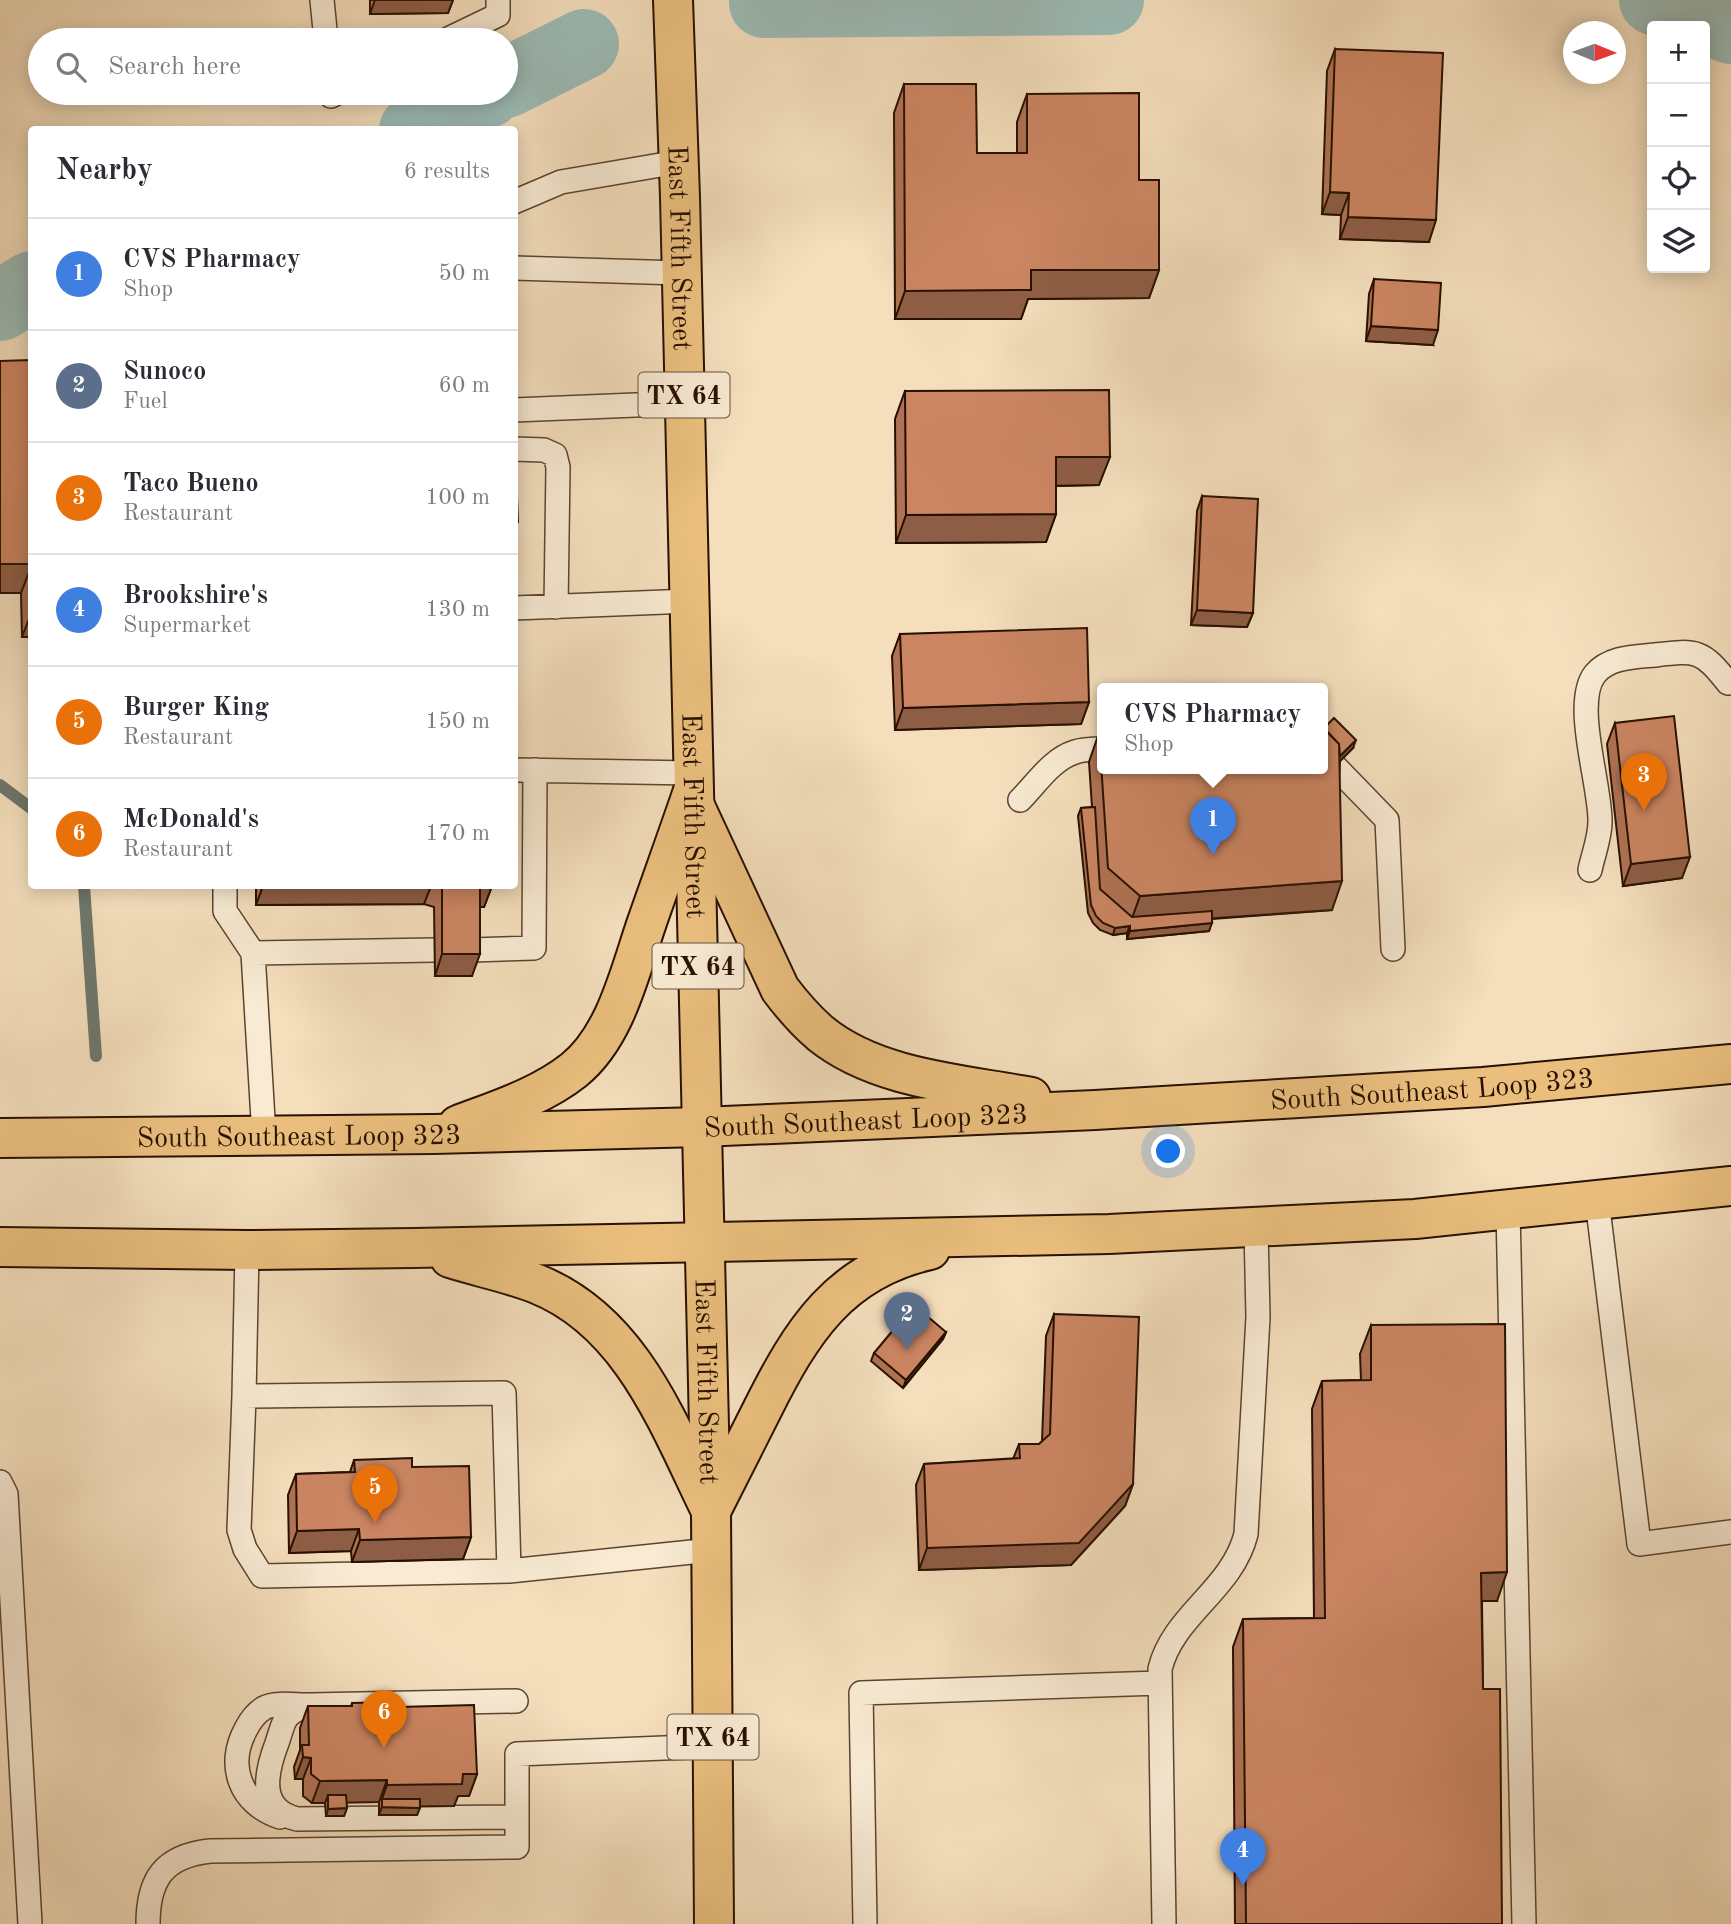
<!DOCTYPE html>
<html lang="en">
<head>
<meta charset="utf-8">
<style>
  :root { --surface:#fff; --page:#f7f7f7; --text:#2b2b33; --muted:#7c7c81; --line:#e1e1e2; --accent:#1a73e8 }
  body { margin:0; font-family:"Old Standard TT",serif; background:var(--page); color:var(--text) }
  .controls { position:absolute; right:21px; top:21px; display:grid; overflow:hidden; border-radius:7px; box-shadow:0 4px 18px #0003 }
  .controls button { width:63px; height:63px; display:grid; place-items:center; padding:0; border:0; border-bottom:2px solid var(--line); background:var(--surface); color:var(--text); font:35px sans-serif }
  .compass { position:absolute; left:1563px; top:21px; width:63px; height:63px; border-radius:50%; background:var(--surface); box-shadow:0 4px 18px #0003; rotate:91deg }
  .you { position:absolute; left:1169px; top:1152px; width:24px; height:24px; margin:-18px; border:5px solid #fff; border-radius:50%; background:#1a73e8; box-shadow:0 0 0 10px #1a73e833 }
  .badge { display:grid; place-items:center; width:46px; height:46px; border-radius:50%; background:var(--accent); color:#fff; font-size:23px; font-weight:700 }
  .pin { position:absolute; translate:-50% -58px; filter:drop-shadow(0 2px 4px #0008) }
  .pin::after { content:''; position:absolute; top:37px; width:24px; height:21px; background:inherit; clip-path:polygon(0 0,100% 0,50% 100%) }
  .popup { position:absolute; left:1097px; top:683px; width:231px; height:91px; box-sizing:border-box; display:grid; place-content:center; border-radius:7px; background:var(--surface); filter:drop-shadow(0 2px 5px #0005); font-size:23px; white-space:nowrap; color:var(--muted) }
  .popup b { font-size:26px; color:var(--text) }
  .popup::after { content:''; position:absolute; left:50%; top:100%; margin-left:-14px; border:14px solid transparent; border-top-color:var(--surface) }
  .list { margin:0; padding:0; list-style:none }
  h2 { display:flex; justify-content:space-between; align-items:center; height:91px; margin:0; padding:0 28px; font-size:30px }
  h2 small { font-size:23px; font-weight:400; color:var(--muted) }
  .list li { display:grid; grid-template-columns:46px 1fr auto; gap:21px; align-items:center; box-sizing:border-box; height:112px; padding:0 28px; border-top:2px solid var(--line) }
  .list b { display:block; font-size:26px; white-space:nowrap }
  .list p { margin:0; font-size:23px; white-space:nowrap; color:var(--muted) }
  .list em { font-size:23px; font-style:normal; color:var(--muted) }
  .icon { flex:none; width:38px; height:38px; fill:none; stroke:currentColor; stroke-width:2; stroke-linecap:round; stroke-linejoin:round }
  .map { position:relative; flex:none; width:1731px; height:1924px; overflow:hidden }
  .search { position:absolute; background:var(--surface); box-shadow:0 4px 18px #0003; left:28px; top:28px; width:490px; height:77px; display:flex; align-items:center; gap:18px; box-sizing:border-box; padding:0 24px; border-radius:38px; color:var(--muted); font-size:26px }
  .panel { position:absolute; background:var(--surface); box-shadow:0 4px 18px #0003; left:28px; top:126px; width:490px; height:763px; border-radius:7px }
  .map>svg:first-child { display:block }
  .lines { fill:none; stroke-linecap:round; stroke-linejoin:round }
  .stream { stroke:#6e776d; stroke-width:12 }
  .river { stroke:#9cbbb6; stroke-width:70 }
  .service-casing { stroke:#5b442f; stroke-width:26 }
  .primary-casing { stroke:#281000; stroke-width:42 }
  .trunk-casing { stroke:#281000; stroke-width:42 }
  .service { stroke:#f8ead3; stroke-width:23 }
  .primary { stroke:#eabf7e; stroke-width:38 }
  .trunk { stroke:#eabf7e; stroke-width:38 }
  .wall { fill:#af7254; stroke:#281000; stroke-width:2 }
  .shaded-wall { fill:#8e5d45; stroke:#281000; stroke-width:2 }
  .building { fill:#cb8562; stroke:#281000; stroke-width:2 }
  .labels { text-anchor:middle; stroke-width:5; stroke-linejoin:round; paint-order:stroke }
  .shield { fill:#f8ead3; stroke:#66513f; stroke-width:2 }
  .shield-label { font-size:26px; font-weight:bold; fill:#281000 }
  .street-label { font-size:28px; fill:#281000; stroke:#f8ead3 }
</style>
</head>
<body>
<div class="map">
<svg width="1731" height="1924" viewBox="0 0 1731 1924">
  <rect width="100%" height="100%" fill="#f4debc"/>
  <filter id="stains"><feTurbulence type="fractalNoise" baseFrequency=".00286" numOctaves="4"/><feColorMatrix values="0 0 0 0 .2 0 0 0 0 .09 0 0 0 0 .02 0 0 0 .5 -.17"/></filter>
  <radialGradient id="worn" r=".72"><stop offset=".6" stop-color="#630" stop-opacity="0"/><stop offset="1" stop-color="#630" stop-opacity=".3"/></radialGradient>
  <g class="lines">
    <path class="stream" d="M0,785L32,809
      M84,886L96,1056"/>
    <path class="river" d="M1654,0L1731,29
      M764,3L1109,0
      M506,83L584,44
      M414,130L487,93
      M0,306L32,286"/>
    <defs>
      <path id="service" d="M322,0L326,40
        M446,40L498,15V0
        M331,93V96L337,93
        M514,202L561,182L678,162
        M514,268L681,273
        M514,410L684,403
        M514,449L544,450L555,455L558,467L556,607
        M514,608L690,601
        M1323,754L1387,820L1393,949
        M514,770L693,773
        M1020,800C1036,784 1052,759 1075,752C1083,749 1094,749 1103,749
        M1590,870C1593,855 1600,838 1600,822C1601,786 1572,703 1595,674C1609,657 1634,657 1655,655C1697,650 1702,650 1728,683
        M225,886V911L253,953L264,1136
        M472,950L534,948L535,770
        M253,953L434,950
        M1597,1200L1639,1544L1731,1532
        M1508,1210L1524,1924
        M247,1250L244,1396L504,1393L509,1571L711,1550
        M244,1396L239,1530L245,1549L262,1576L509,1571
        M0,1482L6,1494L30,1924
        M516,1701L311,1705C302,1707 293,1710 287,1717C282,1724 280,1735 277,1743C266,1772 257,1809 297,1819L517,1817
        M280,1817C240,1804 226,1765 246,1729C250,1721 256,1713 264,1708C275,1702 295,1705 308,1705
        M148,1924C148,1879 164,1856 210,1851L517,1847V1754L713,1746
        M865,1924L861,1693L1159,1683
        M1164,1924L1160,1669C1173,1615 1232,1590 1246,1534L1258,1317L1256,1228"/>
      <g id="primary">
        <path id="s1" d="M673,0L680,197L711,1511L714,1924"/>
      </g>
      <g id="trunk">
        <path d="M694,804L780,989C792,1005 805,1020 820,1033C876,1079 962,1084 1031,1097"/>
        <path d="M458,1125C497,1110 540,1097 574,1070C616,1036 630,971 647,922C662,879 678,835 693,791"/>
        <path id="s2" d="M0,1138L434,1134L701,1127L1095,1110L1483,1087L1731,1064"/>
        <path d="M0,1247L247,1250L414,1248L1109,1234L1415,1219L1731,1186"/>
        <path d="M450,1258C478,1267 509,1273 537,1284C632,1322 669,1426 711,1511"/>
        <path d="M711,1511C728,1477 745,1443 762,1410C801,1332 839,1270 930,1250"/>
      </g>
    </defs>
    <use href="#service" class="service-casing"/>
    <use href="#primary" class="primary-casing"/>
    <use href="#trunk" class="trunk-casing"/>
    <use href="#service" class="service"/>
    <use href="#primary" class="primary"/>
    <use href="#trunk" class="trunk"/>
  </g>
  <path class="wall" d="M370,0H453L448,13L370,14Z
    M1335,49L1429,242L1340,239L1341,215L1322,214L1327,71Z
    M904,84L977,153H1017V122L1027,94L1139,180L1159,270L1149,298L1028,299L1021,319H895L894,113Z
    M1374,279L1433,345L1366,341L1369,294Z
    M905,391L1099,485L1056,486V514L1046,542L896,543L895,419Z
    M1202,496L1253,613L1247,627L1191,625L1197,511Z
    M31,519H32V637H22L21,593Z
    M900,634L1089,702L1081,724L895,730L892,656Z
    M1615,723L1682,878L1623,886L1607,744Z
    M1099,733L1353,748L1340,761L1332,910L1212,919L1209,931L1127,939V933L1113,935L1100,930L1093,923L1088,913L1078,816L1081,808L1092,807L1089,762Z
    M256,886H492L484,907H480L472,976H435L434,907L424,904L256,905Z
    M1054,1314L1133,1484L1125,1506L1071,1565L919,1570L916,1485L924,1464L1013,1459L1019,1444H1039L1042,1441L1046,1336Z
    M1371,1325L1497,1601H1482L1483,1689L1502,1924H1235L1233,1647L1243,1619L1314,1618L1312,1409L1322,1381L1361,1380L1360,1354Z
    M946,1332L943,1339L903,1388L871,1361L874,1353Z
    M354,1460L412,1467L471,1537L463,1559L352,1562L351,1551L289,1553L288,1495L296,1474L350,1472Z
    M352,1703L398,1707L477,1774L469,1796H458L454,1806H420L417,1815H379V1802H346L347,1808L344,1816H326L325,1803H312L303,1796V1779H295L294,1767L300,1750V1728L308,1706H351Z"/>
  <path class="shaded-wall" d="M375,0H453L448,13L370,14Z
    M1330,192L1349,193L1341,215L1322,214Z
    M1348,217L1436,220L1429,242L1340,239Z
    M1031,270H1159L1149,298L1028,299L1021,319H895L905,291Z
    M1371,326L1438,330L1433,345L1366,341Z
    M1056,457H1110L1099,485L1045,486Z
    M1056,514L1046,542L896,543L906,515Z
    M0,564H32L21,593H0Z
    M1197,610L1253,613L1247,627L1191,625Z
    M32,611V637H22Z
    M1089,702L1081,724L895,730L903,708Z
    M1356,740L1353,748L1329,772L1332,765Z
    M1690,857L1682,878L1623,886L1631,864Z
    M1342,881L1332,910L1130,924L1140,896Z
    M263,886H431L424,904L256,905Z
    M480,886H492L484,907H472Z
    M1212,923L1209,931L1127,939L1130,931Z
    M1130,926L1127,933L1113,935L1115,928Z
    M442,954H480L472,976H435Z
    M946,1332L943,1339L903,1388L906,1380Z
    M1133,1484L1125,1506L1071,1565L919,1570L927,1548Z
    M359,1529L351,1551L289,1553L297,1531Z
    M471,1537L463,1559L352,1562L360,1540Z
    M1507,1572L1497,1601H1471L1481,1573Z
    M303,1757L311,1758L303,1779H295Z
    M463,1774H477L469,1796H458L454,1806L382,1807V1799L387,1785Z
    M387,1780L379,1802L328,1803V1795L325,1803H312L320,1781Z
    M382,1807L420,1808L417,1815H379Z
    M347,1808L344,1816H326L328,1809Z"/>
  <path class="building" d="M1335,49L1443,53L1436,220L1348,217L1349,193L1330,192Z
    M904,84H976L977,153H1027V94L1139,93V180H1159V270H1031V290L905,291Z
    M1374,279L1441,283L1438,330L1371,326Z
    M30,360L32,564H0V361Z
    M1109,390L1110,457H1056V514L906,515L905,391Z
    M514,422L518,522H514Z
    M1202,496L1258,499L1253,613L1197,610Z
    M1087,628L1089,702L903,708L900,634Z
    M1674,716L1690,857L1631,864L1615,723Z
    M1334,718L1356,740L1340,756L1339,744L1324,728Z
    M1323,728L1339,744L1342,881L1140,896L1108,868L1099,733H1103V769H1323Z
    M1095,807L1100,889L1132,917L1212,911V923L1130,931V926L1115,928L1103,923L1096,916L1091,905L1081,808Z
    M442,886H480V954H442Z
    M914,1305L946,1332L906,1380L874,1353Z
    M1054,1314L1139,1317L1133,1484L1079,1543L927,1548L924,1464L1020,1458L1019,1444H1039L1050,1434Z
    M1505,1324L1507,1572L1481,1573L1483,1689H1500L1502,1924H1246L1243,1619L1325,1618L1322,1381L1371,1380V1325Z
    M412,1458V1467L469,1466L471,1537L360,1540L359,1529L297,1531L296,1474L355,1472L354,1460Z
    M398,1702V1707L474,1705L477,1774H463L462,1784L387,1785V1780L320,1781L311,1774V1758L303,1757L302,1745H309L308,1706H352V1703Z
    M328,1795H346L347,1808L328,1809Z
    M382,1799H420V1808L382,1807Z"/>
  <g class="labels">
    <g class="shield">
      <rect x="638.5" y="372.5" width="91" height="45" rx="5"/>
      <rect x="652.5" y="943.5" width="91" height="45" rx="5"/>
      <rect x="667.5" y="1714.5" width="91" height="45" rx="5"/>
    </g>
    <g class="shield-label">
      <text x="684" y="404">TX 64</text>
      <text x="698" y="975">TX 64</text>
      <text x="713" y="1746">TX 64</text>
    </g>
    <g class="street-label">
      <text dy="10" stroke="none"><textPath href="#s1" startOffset="248">East Fifth Street</textPath></text>
      <text dy="10" stroke="none"><textPath href="#s1" startOffset="816">East Fifth Street</textPath></text>
      <text dy="10" stroke="none"><textPath href="#s2" startOffset="1433">South Southeast Loop 323</textPath></text>
      <text dy="10" stroke="none"><textPath href="#s2" startOffset="866">South Southeast Loop 323</textPath></text>
      <text dy="10" stroke="none"><textPath href="#s2" startOffset="299">South Southeast Loop 323</textPath></text>
      <text dy="10" stroke="none"><textPath href="#s1" startOffset="1382">East Fifth Street</textPath></text>
    </g>
  </g>
  <rect width="100%" height="100%" filter="url(#stains)"/>
  <rect width="100%" height="100%" fill="url(#worn)"/>
</svg>
<div class="controls">
<button>+</button>
<button>−</button>
<button><svg class="icon" aria-label="locate" viewBox="0 0 24 24"><circle cx="12" cy="12" r="6"/><path d="M12 2v4M12 18v4M2 12h4M18 12h4"/></svg></button>
<button><svg class="icon" aria-label="layers" viewBox="0 0 24 24"><path d="M12 4l9 5-9 5-9-5zM3 14l9 5 9-5"/></svg></button>
</div>
<svg class="compass" viewBox="-18 -18 36 36"><path d="M0-13l5 13h-10z" fill="#e53935"/><path d="M0 13l5-13h-10z" fill="#7c7c81"/></svg>
<div class="you"></div>
<div class="pin badge" style="left:1213px;top:855px;background:#3f7fe0">1</div>
<div class="popup"><b>CVS Pharmacy</b>Shop</div>
<div class="pin badge" style="left:907px;top:1350px;background:#5c6f8a">2</div>
<div class="pin badge" style="left:1644px;top:811px;background:#e8710a">3</div>
<div class="pin badge" style="left:1243px;top:1886px;background:#3f7fe0">4</div>
<div class="pin badge" style="left:375px;top:1523px;background:#e8710a">5</div>
<div class="pin badge" style="left:384px;top:1748px;background:#e8710a">6</div>
<div class="search"><svg class="icon" aria-label="search" viewBox="0 0 24 24"><circle cx="10" cy="10" r="6"/><path d="M15 15l6 6"/></svg>Search here</div>
<section class="panel">
<h2>Nearby<small>6 results</small></h2>
<ul class="list">
<li><span class="badge" style="background:#3f7fe0">1</span><div><b>CVS Pharmacy</b><p>Shop</p></div><em>50 m</em></li>
<li><span class="badge" style="background:#5c6f8a">2</span><div><b>Sunoco</b><p>Fuel</p></div><em>60 m</em></li>
<li><span class="badge" style="background:#e8710a">3</span><div><b>Taco Bueno</b><p>Restaurant</p></div><em>100 m</em></li>
<li><span class="badge" style="background:#3f7fe0">4</span><div><b>Brookshire's</b><p>Supermarket</p></div><em>130 m</em></li>
<li><span class="badge" style="background:#e8710a">5</span><div><b>Burger King</b><p>Restaurant</p></div><em>150 m</em></li>
<li><span class="badge" style="background:#e8710a">6</span><div><b>McDonald's</b><p>Restaurant</p></div><em>170 m</em></li>
</ul>
</section>
</div>
</body>
</html>
